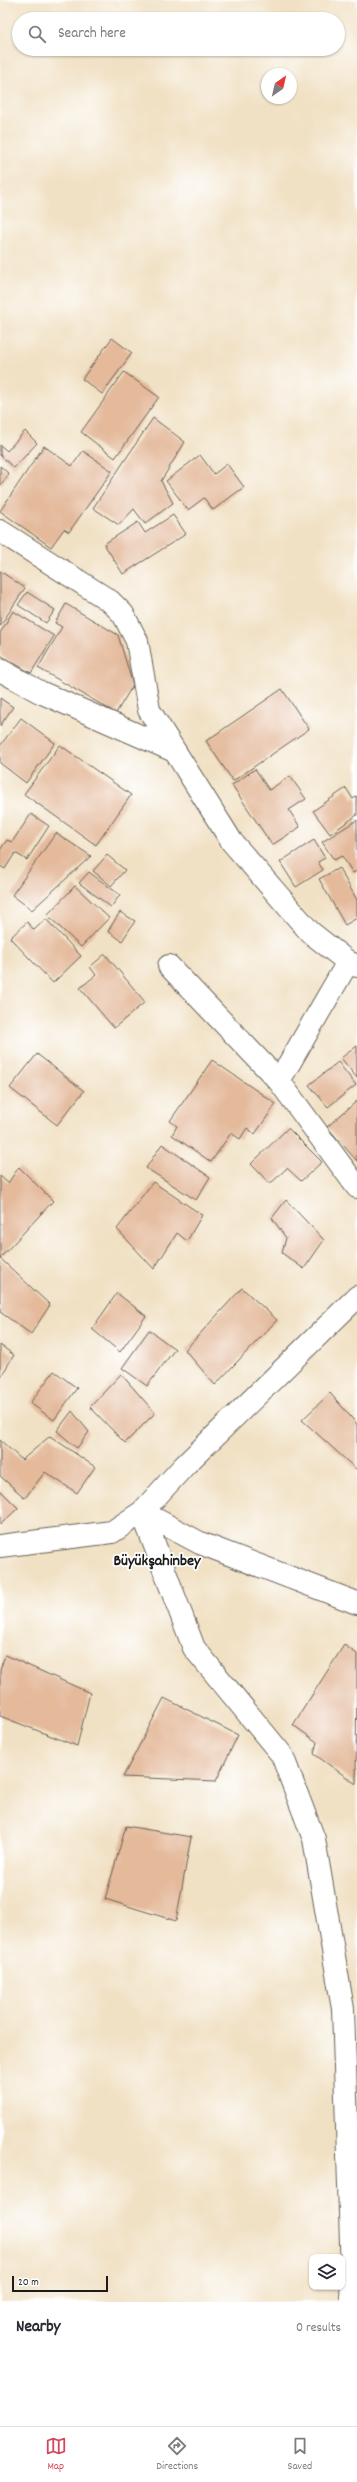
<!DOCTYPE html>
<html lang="en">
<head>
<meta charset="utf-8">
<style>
  :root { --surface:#fff; --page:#f7f7f7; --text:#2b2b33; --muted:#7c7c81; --line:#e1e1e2; --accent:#d1495b }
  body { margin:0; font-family:Dekko,sans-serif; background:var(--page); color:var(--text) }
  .controls { position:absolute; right:12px; bottom:12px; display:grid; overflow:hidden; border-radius:8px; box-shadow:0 1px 3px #0004 }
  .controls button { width:36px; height:36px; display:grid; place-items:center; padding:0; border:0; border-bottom:1px solid var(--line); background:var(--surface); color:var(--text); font:20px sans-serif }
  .compass { position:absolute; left:261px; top:68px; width:36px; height:36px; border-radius:50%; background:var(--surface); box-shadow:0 1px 3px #0004; rotate:34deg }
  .scale { position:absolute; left:12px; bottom:10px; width:96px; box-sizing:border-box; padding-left:4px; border:2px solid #1c1c1c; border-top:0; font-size:11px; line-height:14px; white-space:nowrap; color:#1c1c1c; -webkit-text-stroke:3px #fff; paint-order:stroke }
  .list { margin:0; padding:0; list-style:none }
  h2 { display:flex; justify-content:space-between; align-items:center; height:52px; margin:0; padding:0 16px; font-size:17px }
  h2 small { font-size:13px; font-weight:400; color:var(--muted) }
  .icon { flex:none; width:22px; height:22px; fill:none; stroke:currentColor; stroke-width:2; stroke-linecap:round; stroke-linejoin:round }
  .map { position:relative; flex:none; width:357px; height:2302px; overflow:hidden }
  .search { position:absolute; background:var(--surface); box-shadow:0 1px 3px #0004; left:12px; right:12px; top:12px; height:44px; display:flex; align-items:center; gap:10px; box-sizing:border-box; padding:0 14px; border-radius:22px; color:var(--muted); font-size:15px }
  .sheet { height:124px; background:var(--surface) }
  nav { display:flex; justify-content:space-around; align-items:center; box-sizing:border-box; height:56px; border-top:1px solid var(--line); background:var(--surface); font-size:11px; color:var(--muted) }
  nav a { display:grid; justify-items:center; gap:2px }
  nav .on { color:var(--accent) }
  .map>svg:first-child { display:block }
  .building { fill:#e4ba9b }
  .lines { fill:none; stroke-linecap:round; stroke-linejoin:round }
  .minor-casing { stroke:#676157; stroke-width:24 }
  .minor { stroke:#fff; stroke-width:22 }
  .labels { text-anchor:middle; stroke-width:3.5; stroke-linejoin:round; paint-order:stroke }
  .quarter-label { font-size:16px; font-weight:bold; fill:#1c1c1c; stroke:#fff }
</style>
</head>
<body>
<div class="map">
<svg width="357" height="2302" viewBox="0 0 357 2302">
  <rect width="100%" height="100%" fill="#fff"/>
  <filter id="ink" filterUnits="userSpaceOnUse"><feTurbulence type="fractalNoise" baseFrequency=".025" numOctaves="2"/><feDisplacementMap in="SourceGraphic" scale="8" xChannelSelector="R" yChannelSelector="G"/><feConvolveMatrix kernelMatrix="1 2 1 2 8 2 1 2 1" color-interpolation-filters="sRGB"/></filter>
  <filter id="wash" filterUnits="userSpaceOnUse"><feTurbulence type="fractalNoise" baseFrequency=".012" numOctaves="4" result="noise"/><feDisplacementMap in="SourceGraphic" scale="16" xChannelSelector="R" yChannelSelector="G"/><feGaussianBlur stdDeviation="0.9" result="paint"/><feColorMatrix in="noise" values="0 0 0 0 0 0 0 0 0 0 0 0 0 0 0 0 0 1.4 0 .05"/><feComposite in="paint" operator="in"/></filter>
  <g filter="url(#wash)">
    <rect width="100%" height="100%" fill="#f1e1c4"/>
    <g id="blocks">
      <path class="building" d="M112,338L132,353L102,394L82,379Z
        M124,372L159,397L115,458L81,432Z
        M153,418L185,442L161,481L173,503L145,524L134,509L119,525L93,508Z
        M25,431L37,443L14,468L0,455V445L7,451Z
        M44,446L72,466L83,451L112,471L69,532L64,529L51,547L0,511Z
        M200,455L214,474L227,464L244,487L213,510L204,498L188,510L166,481Z
        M0,466L9,474L0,486Z
        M173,515L186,534L123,574L104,544L138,522L145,533Z
        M0,571L25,588L0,626Z
        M27,592L55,610L46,623L18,605Z
        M66,604L118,635L133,685L116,713L38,668L62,627L55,623Z
        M13,611L54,636L31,673L0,655V633Z
        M282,689L309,729L233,781L206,741Z
        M0,698L13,707L0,726Z
        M21,718L55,743L26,783L0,763V746Z
        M60,745L131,795L96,845L24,794Z
        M255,769L269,790L290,776L306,799L289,810L300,827L272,845L232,785Z
        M346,788L353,799L357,796V815L330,834L313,811Z
        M31,814L49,826L27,860L15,853L5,869L0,866V850L7,840L12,842Z
        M357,820V871L353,873L342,856L334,860L322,842Z
        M56,833L91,856L32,910L12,895Z
        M314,840L325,858L318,862L323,870L296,887L280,862Z
        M107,855L125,870L111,886L93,871Z
        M339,868L357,900V918L345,925L319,879Z
        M89,872L120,895L111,907L79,883Z
        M75,886L109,918L81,947L47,915Z
        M120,912L135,921L122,941L108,931Z
        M46,919L81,956L53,983L10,938L27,922L34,930Z
        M105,954L145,1002L114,1028L80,988L96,975L90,967Z
        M357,1046V1078L341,1058Z
        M37,1054L84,1091L57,1125L10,1088Z
        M212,1060L276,1104L255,1134L247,1128L240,1139L231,1133L211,1162L172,1135L177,1126L170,1121Z
        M338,1062L356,1085L328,1107L309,1085Z
        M357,1101V1161L327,1127Z
        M288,1128L322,1162L301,1181L287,1168L270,1184L251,1164Z
        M162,1144L210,1177L196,1200L146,1168Z
        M19,1167L53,1201L0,1258L50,1305L31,1334L0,1312V1176L8,1183Z
        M153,1182L202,1215L187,1241L177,1233L154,1269L117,1229Z
        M286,1200L324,1240L304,1269L282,1253L286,1238L272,1218Z
        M242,1288L277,1320L215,1385L185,1350Z
        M117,1293L146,1316L120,1352L92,1329Z
        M149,1330L175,1349L147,1386L122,1368Z
        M0,1345L14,1355L0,1378Z
        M54,1371L77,1388L54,1420L30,1403Z
        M121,1374L155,1413L125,1443L90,1407Z
        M330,1393L357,1424V1470L302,1420Z
        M72,1411L89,1432L77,1448L57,1431Z
        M50,1436L95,1467L77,1493L45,1472L25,1498L0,1476V1440L22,1460Z
        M0,1490L18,1508L0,1525Z
        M344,1645L357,1654L356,1784L314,1754L317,1742L293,1725Z
        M5,1655L90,1693L77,1746L0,1716V1670Z
        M164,1698L238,1735L216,1781L123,1777Z
        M126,1826L191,1837L176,1921L105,1899Z"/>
    </g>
  </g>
  <g filter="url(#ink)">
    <use href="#blocks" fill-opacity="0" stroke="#676157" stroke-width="1"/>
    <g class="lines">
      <defs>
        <path id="minor" d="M0,531L110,601L123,614L137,641L149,710L232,842L310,932L348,962L357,966
          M0,670L40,692L172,750
          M169,966L279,1081L357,1187
          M279,1081L348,962
          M142,1512L194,1648L282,1755L314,1839L343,2009L352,2272L351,2302
          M142,1512L200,1543L357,1603
          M0,1546L112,1532L142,1512L184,1466L357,1297"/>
      </defs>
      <use href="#minor" class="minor-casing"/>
      <use href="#minor" class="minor"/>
    </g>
  </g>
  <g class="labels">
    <g class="quarter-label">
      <text x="157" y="1565">Büyükşahinbey</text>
    </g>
  </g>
</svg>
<div class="controls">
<button><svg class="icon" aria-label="layers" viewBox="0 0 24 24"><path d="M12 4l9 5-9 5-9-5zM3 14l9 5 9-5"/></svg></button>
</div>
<svg class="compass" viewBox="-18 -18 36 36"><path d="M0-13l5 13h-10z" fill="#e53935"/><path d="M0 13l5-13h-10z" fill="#7c7c81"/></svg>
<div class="scale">20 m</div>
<div class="search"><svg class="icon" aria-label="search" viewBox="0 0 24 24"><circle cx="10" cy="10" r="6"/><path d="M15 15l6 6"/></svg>Search here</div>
</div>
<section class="sheet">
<h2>Nearby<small>0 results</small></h2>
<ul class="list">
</ul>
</section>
<nav>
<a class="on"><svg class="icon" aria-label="map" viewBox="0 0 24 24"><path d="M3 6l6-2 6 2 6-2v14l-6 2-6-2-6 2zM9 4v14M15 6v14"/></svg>Map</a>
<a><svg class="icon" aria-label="directions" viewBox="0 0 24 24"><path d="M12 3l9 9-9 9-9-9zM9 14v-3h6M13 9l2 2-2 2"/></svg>Directions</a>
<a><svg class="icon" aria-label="saved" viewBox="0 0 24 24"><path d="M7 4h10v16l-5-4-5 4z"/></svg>Saved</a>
</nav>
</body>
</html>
